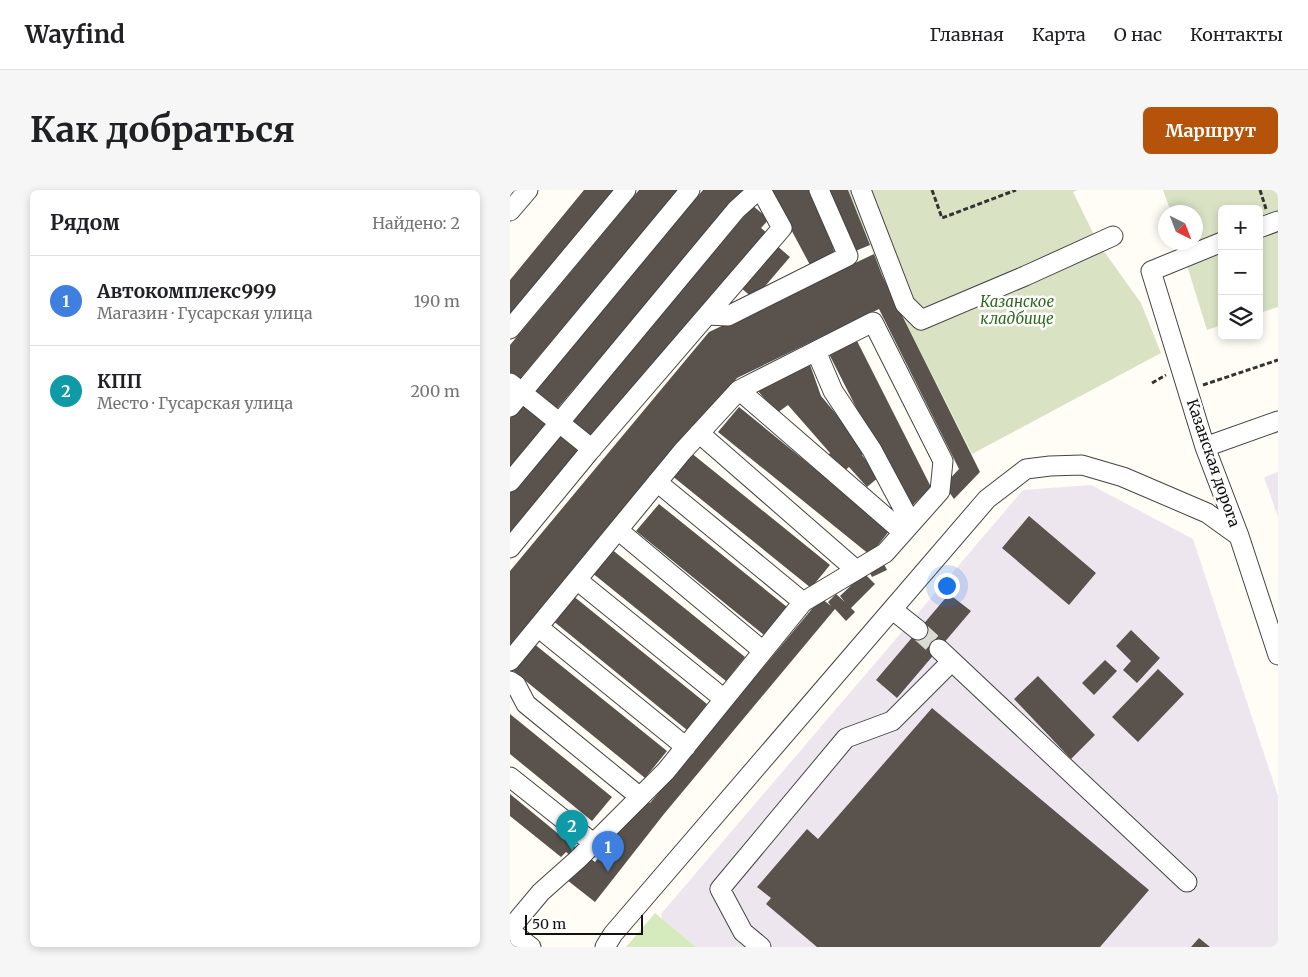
<!DOCTYPE html>
<html lang="ru">
<head>
<meta charset="utf-8">
<style>
  :root { --surface:#fff; --page:#f6f6f6; --text:#202124; --muted:#757577; --line:#e0e0e0; --accent:#b45309 }
  body { margin:0; font-family:Merriweather,serif; background:var(--page); color:var(--text) }
  .controls { position:absolute; right:15px; top:15px; display:grid; overflow:hidden; border-radius:8px; box-shadow:0 2px 8px #0003 }
  .controls button { width:45px; height:45px; display:grid; place-items:center; padding:0; border:0; border-bottom:1px solid var(--line); background:var(--surface); color:var(--text); font:25px sans-serif }
  .compass { position:absolute; left:648px; top:15px; width:45px; height:45px; border-radius:50%; background:var(--surface); box-shadow:0 2px 8px #0003; rotate:138deg }
  .scale { position:absolute; left:15px; bottom:12px; width:118px; box-sizing:border-box; padding-left:5px; border:2px solid #111; border-top:0; font-size:14px; line-height:18px; white-space:nowrap; color:#111; -webkit-text-stroke:4px #fff; paint-order:stroke }
  .you { position:absolute; left:436px; top:395px; width:18px; height:18px; margin:-12px; border:4px solid #fff; border-radius:50%; background:#1a73e8; box-shadow:0 0 0 8px #1a73e833 }
  .badge { display:grid; place-items:center; width:32px; height:32px; border-radius:50%; background:var(--accent); color:#fff; font-size:16px; font-weight:700 }
  .pin { position:absolute; translate:-50% -41px; filter:drop-shadow(0 1px 2px #0008) }
  .pin::after { content:''; position:absolute; top:26px; width:18px; height:15px; background:inherit; clip-path:polygon(0 0,100% 0,50% 100%) }
  .list { margin:0; padding:0; list-style:none }
  h2 { display:flex; justify-content:space-between; align-items:center; height:65px; margin:0; padding:0 20px; font-size:21px }
  h2 small { font-size:16px; font-weight:400; color:var(--muted) }
  .list li { display:grid; grid-template-columns:32px 1fr auto; gap:15px; align-items:center; box-sizing:border-box; height:90px; padding:0 20px; border-top:1px solid var(--line) }
  .list b { display:block; font-size:19px; white-space:nowrap }
  .list p { margin:0; font-size:16px; white-space:nowrap; color:var(--muted) }
  .list em { font-size:16px; font-style:normal; color:var(--muted) }
  .icon { flex:none; width:28px; height:28px; fill:none; stroke:currentColor; stroke-width:2; stroke-linecap:round; stroke-linejoin:round }
  .map { position:relative; flex:none; width:768px; height:757px; overflow:hidden; border-radius:8px }
  header { display:flex; align-items:center; gap:30px; box-sizing:border-box; height:70px; padding:0 25px; background:var(--surface); border-bottom:1px solid var(--line) }
  header strong { font-size:24px }
  nav { display:flex; gap:28px; margin-inline-start:auto; font-size:18px }
  .intro { display:flex; align-items:center; justify-content:space-between; box-sizing:border-box; height:120px; padding:0 30px }
  h1 { margin:0; font-size:35px }
  .button { padding:12px 22px; border-radius:8px; background:var(--accent); color:#fff; font-size:18px; font-weight:700 }
  main { display:flex; gap:30px; padding:0 30px }
  aside { flex:1; background:var(--surface); border-radius:8px; box-shadow:0 2px 8px #0003 }
  .map>svg:first-child { display:block }
  .industrial { fill:#eee6ef }
  .green { fill:#d5ebbd }
  .cemetery { fill:#d9e3c4 }
  .building { fill:#5a524d }
  .lines { fill:none; stroke-linecap:round; stroke-linejoin:round }
  .minor-tunnel { stroke:#dbdad3; stroke-width:19; stroke-dasharray:19 9; stroke-linecap:butt }
  .minor-casing { stroke:#444; stroke-width:21 }
  .path { stroke:#333; stroke-width:3; stroke-dasharray:5 2.5; stroke-linecap:butt }
  .minor { stroke:#fff; stroke-width:19 }
  .labels { text-anchor:middle; stroke-width:5; stroke-linejoin:round; paint-order:stroke }
  .park-label { font-size:15px; font-style:italic; fill:#2f6b1f; stroke:#fff }
  .street-label { font-size:15px; fill:#111; stroke:#fff }
</style>
</head>
<body>
<header>
<strong>Wayfind</strong>
<nav><a>Главная</a><a>Карта</a><a>О нас</a><a>Контакты</a></nav>
</header>
<div class="intro"><h1>Как добраться</h1><a class="button">Маршрут</a></div>
<main>
<aside>
<h2>Рядом<small>Найдено: 2</small></h2>
<ul class="list">
<li><span class="badge" style="background:#3f7fe0">1</span><div><b>Автокомплекс999</b><p>Магазин · Гусарская улица</p></div><em>190 m</em></li>
<li><span class="badge" style="background:#0f9aa8">2</span><div><b>КПП</b><p>Место · Гусарская улица</p></div><em>200 m</em></li>
</ul>
</aside>
<div class="map">
<svg width="768" height="757" viewBox="0 0 768 757">
  <rect width="100%" height="100%" fill="#fffdf5"/>
  <path class="industrial" d="M768,282V327L754,287Z
    M581,295L683,349L768,606V757H186L152,729L151,724L513,300Z"/>
  <path class="green" d="M145,723L186,757H116Z"/>
  <path class="cemetery" d="M338,0H568L563,2L588,53L631,113L651,163L462,264L372,85Z
    M653,0H768V117L749,123V19H712V135L697,140L670,53L686,52V22H661Z"/>
  <path class="building" d="M74,0H109L0,130V90Z
    M129,0H168L9,190L0,183V155Z
    M193,0H234L45,221L21,200Z
    M260,0H301L323,49L324,63L300,75Z
    M318,0H338L360,55L343,62Z
    M243,16L259,29L251,38L257,43L78,250L57,232Z
    M266,55L280,67L244,109L230,97Z
    M364,64L372,85L470,282L444,309L434,295L449,279L369,119L227,188L0,463V381L199,142Z
    M344,145L421,297L398,320L316,158Z
    M298,169L311,206L357,261L352,265L369,287L357,297L339,277L333,282L316,268L320,263L278,215L267,223L248,201Z
    M13,212L37,232L0,277V228Z
    M229,217L380,340L360,365L208,242Z
    M50,241L72,259L0,346V301Z
    M180,262L320,375L301,398L161,285Z
    M149,314L277,417L254,445L126,341Z
    M519,326L586,383L559,415L492,358Z
    M100,358L235,467L216,491L81,382Z
    M373,372L377,380L362,387L358,379Z
    M354,383L365,394L341,418L345,422L336,431L325,419L154,624L85,712L57,690L76,665L85,672L134,609L140,613L311,408L321,416L318,412L326,404L335,412L330,406Z
    M439,404L461,421L387,508L366,490Z
    M62,405L197,514L177,540L42,430Z
    M621,440L650,468L627,493L613,480L621,471L606,456Z
    M23,453L157,561L135,588L1,479Z
    M595,470L607,481L584,505L572,493Z
    M648,479L674,504L628,552L602,527Z
    M528,486L585,545L561,569L504,509Z
    M422,518L639,700L590,757H307L256,714L261,708L247,697L297,639L308,649Z
    M0,524L102,607L82,631L0,564Z
    M0,604L68,660L62,667L56,662L51,667L0,626Z
    M689,748L700,757H681Z"/>
  <g class="lines">
    <path class="minor-tunnel" d="M408,440L429,459"/>
    <defs>
      <path id="minor" d="M351,0L395,114L411,130L515,86L603,46
        M0,21L18,0
        M749,38L768,31
        M712,52L641,81L695,257L729,346L768,465
        M197,125L218,126L338,66L309,0
        M0,139L116,0
        M306,161L323,201L362,260L401,333
        M0,193L82,259
        M229,200L393,342
        M0,217L180,0
        M189,243L346,380
        M695,257L768,231
        M0,292L226,20L248,0
        M147,292L293,412
        M108,340L253,461
        M0,358L79,262L272,38L251,0
        M67,390L214,509
        M383,420L408,440
        M28,437L176,557
        M429,459L677,692
        M0,471L172,262L229,200L363,132L433,271L430,301L375,363L293,412L156,581L67,670L31,702L0,739
        M0,491L6,495L16,514L130,607
        M0,587L83,653
        M0,741L21,757
        M95,757L103,744L477,309L516,279L540,276L572,275L613,287L697,323L729,346
        M251,757L233,742L210,699L336,548L382,531L442,471"/>
    </defs>
    <use href="#minor" class="minor-casing"/>
    <path class="path" d="M422,0L432,28L506,0
      M750,0L756,19
      M642,193L656,185
      M693,195L768,170"/>
    <use href="#minor" class="minor"/>
  </g>
  <g class="labels">
    <g class="park-label">
      <text x="507" y="117">Казанское<tspan x="507" dy="17">кладбище</tspan></text>
    </g>
    <g class="street-label">
      <text transform="translate(703 273) rotate(71)" y="5">Казанская дорога</text>
    </g>
  </g>
</svg>
<div class="controls">
<button>+</button>
<button>−</button>
<button><svg class="icon" aria-label="layers" viewBox="0 0 24 24"><path d="M12 4l9 5-9 5-9-5zM3 14l9 5 9-5"/></svg></button>
</div>
<svg class="compass" viewBox="-18 -18 36 36"><path d="M0-13l5 13h-10z" fill="#e53935"/><path d="M0 13l5-13h-10z" fill="#757577"/></svg>
<div class="scale">50 m</div>
<div class="you"></div>
<div class="pin badge" style="left:98px;top:682px;background:#3f7fe0">1</div>
<div class="pin badge" style="left:62px;top:661px;background:#0f9aa8">2</div>
</div>
</main>
</body>
</html>
